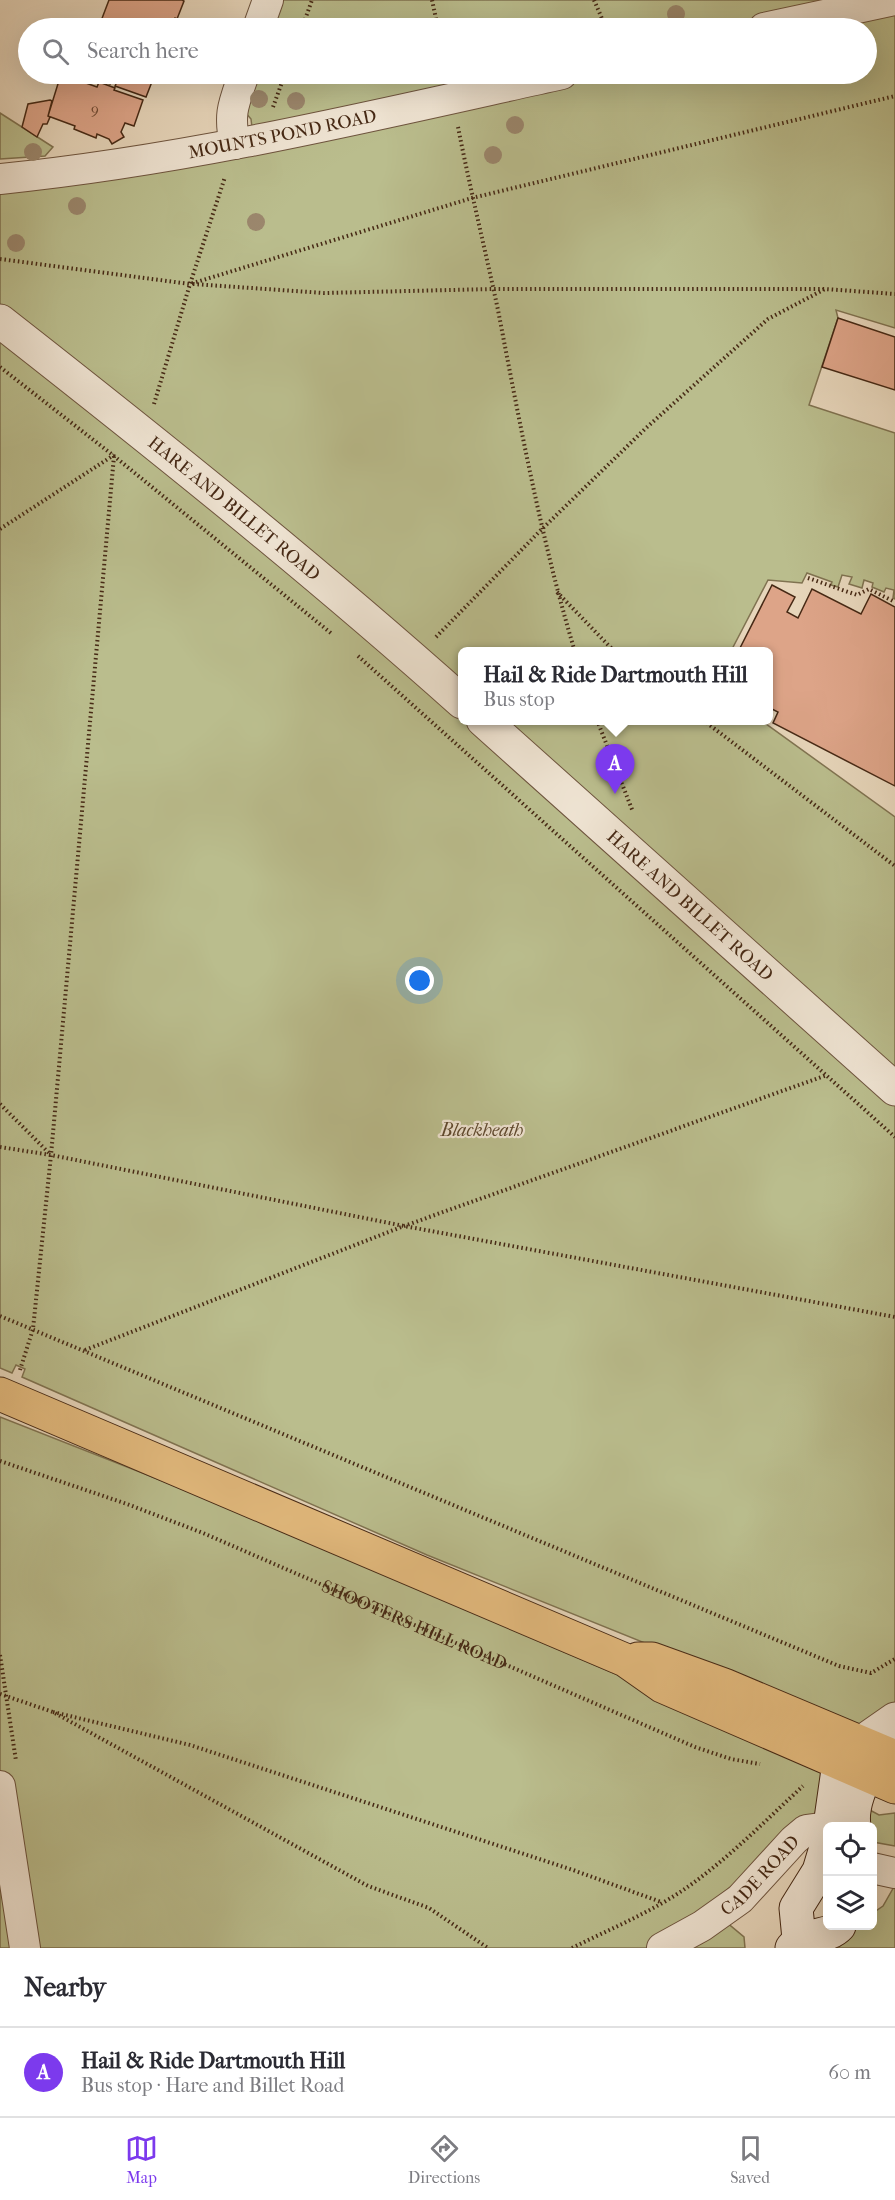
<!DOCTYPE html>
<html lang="en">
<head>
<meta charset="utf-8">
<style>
  :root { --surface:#fff; --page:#f7f7f7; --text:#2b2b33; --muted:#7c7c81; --line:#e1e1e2; --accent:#7c3aed }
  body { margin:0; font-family:"IM FELL French Canon",serif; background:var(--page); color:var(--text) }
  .controls { position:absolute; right:18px; bottom:18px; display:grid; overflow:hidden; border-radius:9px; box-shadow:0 6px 24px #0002 }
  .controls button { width:54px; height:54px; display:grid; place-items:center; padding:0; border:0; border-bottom:2px solid var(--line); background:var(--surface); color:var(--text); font:30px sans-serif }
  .you { position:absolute; left:420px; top:981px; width:21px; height:21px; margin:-15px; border:4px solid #fff; border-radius:50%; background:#1a73e8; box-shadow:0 0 0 9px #1a73e833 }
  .badge { display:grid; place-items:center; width:39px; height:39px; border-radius:50%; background:var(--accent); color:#fff; font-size:20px; font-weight:700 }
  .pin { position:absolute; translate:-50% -50px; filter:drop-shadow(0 2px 3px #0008) }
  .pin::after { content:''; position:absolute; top:32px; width:21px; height:18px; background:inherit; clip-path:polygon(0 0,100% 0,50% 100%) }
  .popup { position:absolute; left:458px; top:647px; width:315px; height:78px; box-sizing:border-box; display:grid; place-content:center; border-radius:9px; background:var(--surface); filter:drop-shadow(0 2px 4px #0005); font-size:20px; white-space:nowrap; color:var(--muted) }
  .popup b { font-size:22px; color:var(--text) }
  .popup::after { content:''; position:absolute; left:50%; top:100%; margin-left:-12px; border:12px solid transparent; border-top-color:var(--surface) }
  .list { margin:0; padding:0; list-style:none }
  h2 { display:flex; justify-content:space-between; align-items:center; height:78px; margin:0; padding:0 24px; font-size:26px }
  h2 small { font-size:20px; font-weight:400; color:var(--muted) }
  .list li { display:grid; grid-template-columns:39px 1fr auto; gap:18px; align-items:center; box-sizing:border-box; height:90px; padding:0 24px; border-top:2px solid var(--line) }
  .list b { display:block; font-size:22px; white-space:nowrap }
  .list p { margin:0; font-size:20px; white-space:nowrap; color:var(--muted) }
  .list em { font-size:20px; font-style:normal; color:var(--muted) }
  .icon { flex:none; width:33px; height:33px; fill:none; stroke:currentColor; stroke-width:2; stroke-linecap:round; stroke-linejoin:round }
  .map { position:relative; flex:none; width:895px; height:1948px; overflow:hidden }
  .search { position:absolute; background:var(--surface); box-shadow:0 6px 24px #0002; left:18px; right:18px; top:18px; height:66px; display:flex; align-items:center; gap:15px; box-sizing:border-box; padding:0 21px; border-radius:33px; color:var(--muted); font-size:22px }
  .sheet { height:168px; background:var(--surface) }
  nav { display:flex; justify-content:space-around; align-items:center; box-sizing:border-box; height:84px; border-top:2px solid var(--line); background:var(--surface); font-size:16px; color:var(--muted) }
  nav a { display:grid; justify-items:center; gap:3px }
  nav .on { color:var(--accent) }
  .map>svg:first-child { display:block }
  .green { fill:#babd8d; stroke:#807351; stroke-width:1.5 }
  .building { fill:#dda488; stroke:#462915; stroke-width:1.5 }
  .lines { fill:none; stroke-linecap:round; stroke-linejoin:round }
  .minor-casing { stroke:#6e543e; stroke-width:32 }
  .tertiary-casing { stroke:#6e543e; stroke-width:35 }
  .secondary-casing { stroke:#462915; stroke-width:35 }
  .trunk-casing { stroke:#462915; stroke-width:35 }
  .path { stroke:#462915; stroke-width:4; stroke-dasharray:1.5 3; stroke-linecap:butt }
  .minor { stroke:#efe4d3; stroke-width:30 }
  .tertiary { stroke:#efe4d3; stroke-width:33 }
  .secondary { stroke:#efe4d3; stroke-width:33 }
  .trunk { stroke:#e4bb7e; stroke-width:33 }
  .tree { fill:#9b876d }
  .labels { text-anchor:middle; stroke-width:4.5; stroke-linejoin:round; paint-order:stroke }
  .number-label { font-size:15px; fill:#6c4832 }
  .street-label { font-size:18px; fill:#462915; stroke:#efe4d3 }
  .park-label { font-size:18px; font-style:italic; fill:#5d472d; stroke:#efe4d3 }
</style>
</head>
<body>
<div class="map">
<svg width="895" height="1948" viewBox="0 0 895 1948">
  <rect width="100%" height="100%" fill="#e7d6bb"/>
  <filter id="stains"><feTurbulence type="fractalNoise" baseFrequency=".00333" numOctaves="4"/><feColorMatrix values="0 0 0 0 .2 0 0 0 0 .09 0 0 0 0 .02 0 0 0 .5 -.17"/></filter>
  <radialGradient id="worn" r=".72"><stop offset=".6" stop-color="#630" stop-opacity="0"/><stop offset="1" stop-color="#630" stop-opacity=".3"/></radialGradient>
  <path class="green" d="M283,0H895V328L836,310L838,318L809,405L895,433V599L893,598L894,590L886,588L884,592L872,587L873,583L864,580L862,588L849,584L852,577L842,575L838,587L831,585L832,582L807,573L802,583L768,580L731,651L462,652V720L762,721L895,817V1744L427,1555L22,1377L25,1369L16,1365L12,1373L0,1368V191L255,154L251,119L245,112L257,74H866V28H272Z
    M0,113L53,147L45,156L0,159Z
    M0,1417L211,1500L809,1757L821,1764V1802L815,1814L791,1828L745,1875L707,1906L744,1937L745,1948H0Z
    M866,1808L879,1815L895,1813V1846L873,1842L872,1826H863Z
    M895,1885V1948H838L859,1926H872L873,1913L883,1906Z"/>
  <path class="building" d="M109,0H182L184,1L177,19L175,18L171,28H123L101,21Z
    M61,74L97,87L99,82L115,88L114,90L143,100L134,126L125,123L121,132L124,137L112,144L109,139L97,134L96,138L74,129L75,126L48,116Z
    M83,74H155L146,97L115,86L117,82L111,80L110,84Z
    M50,100L52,101L48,116L50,117L47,124H43L37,137L22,127L28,104Z
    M838,318L895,337V390L822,367Z
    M772,585L795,597L787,612L798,618L812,589L861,614L871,594L895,607V786L773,723L778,712L768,707V652H738Z"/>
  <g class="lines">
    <defs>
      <g id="minor">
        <path d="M258,28L268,0"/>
        <path d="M764,28L894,0"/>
        <path d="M235,144C228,113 234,103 244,74"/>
        <path id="s2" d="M0,179C190,160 376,115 562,74"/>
        <path d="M0,1786L25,1948"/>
        <path d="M872,1868L895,1873"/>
        <path id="s3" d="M662,1948L702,1926L740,1899L794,1840L806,1830L828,1827"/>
      </g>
      <g id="tertiary">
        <path id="s4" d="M0,321C157,444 313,569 462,702"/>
        <path id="s5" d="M483,720L895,1089"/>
        <path d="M862,1742L895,1719"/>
      </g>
      <path id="secondary" d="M830,1826L839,1763
        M854,1826C850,1800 868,1773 878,1749
        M799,1939L796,1908L819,1871L828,1841
        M792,1948C806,1931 827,1939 839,1926"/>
      <path id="trunk" d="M0,1394L625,1660L662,1686L895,1787
        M638,1659H652L724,1685L895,1757"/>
    </defs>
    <use href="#minor" class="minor-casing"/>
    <use href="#tertiary" class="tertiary-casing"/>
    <use href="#secondary" class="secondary-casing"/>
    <use href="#trunk" class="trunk-casing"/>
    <g class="path">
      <path d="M432,0L438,28"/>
      <path d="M594,0L606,28"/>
      <path d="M302,28L312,0"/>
      <path d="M273,107L285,74"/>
      <path d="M458,127C470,188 485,249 498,310C520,424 541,539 575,652"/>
      <path d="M0,259L190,284L472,198L895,96"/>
      <path d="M193,284L324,293L493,289H825"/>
      <path d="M0,367L114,456L332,634"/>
      <path d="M154,404L190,284L225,177"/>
      <path d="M0,529L114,455"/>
      <path d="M808,578L857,595L869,589L895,602"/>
      <path d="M557,592L615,652"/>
      <path d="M436,637L541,530L645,429L768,319L825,289L895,294"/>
      <path d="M358,656L895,1137"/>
      <path d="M597,720L633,812"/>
      <path d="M703,720L895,866"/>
      <path d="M0,1104L51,1155"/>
      <path d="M0,1147L51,1155L404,1226L895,1317"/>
      <path d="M0,1316L839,1666L871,1673L895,1659"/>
      <path d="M85,1350L404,1226L827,1075"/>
      <path d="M20,1370L33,1329L51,1155L114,456"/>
      <path id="s1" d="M0,1461L127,1504L203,1533L695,1747L731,1759L760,1764"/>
      <path d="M0,1655L16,1761"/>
      <path d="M0,1694L53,1712L368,1886L429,1908L488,1948"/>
      <path d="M53,1712L190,1745L573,1870L661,1902"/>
      <path d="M572,1948C610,1929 654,1911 689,1886C730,1857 766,1820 803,1786"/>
    </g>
    <use href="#minor" class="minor"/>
    <use href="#tertiary" class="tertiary"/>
    <use href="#secondary" class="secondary"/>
    <use href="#trunk" class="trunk"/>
  </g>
  <g class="tree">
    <circle cx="676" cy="14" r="9"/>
    <circle cx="259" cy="99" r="9"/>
    <circle cx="296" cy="101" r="9"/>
    <circle cx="515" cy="125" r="9"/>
    <circle cx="33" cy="152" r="9"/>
    <circle cx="493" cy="155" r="9"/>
    <circle cx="77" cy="206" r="9"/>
    <circle cx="256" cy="222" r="9"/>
    <circle cx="16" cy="243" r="9"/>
  </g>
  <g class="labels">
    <g class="number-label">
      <text x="95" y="114">9</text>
    </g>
    <g class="street-label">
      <text dy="6" stroke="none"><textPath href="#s2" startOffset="286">MOUNTS POND ROAD</textPath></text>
      <text dy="6" stroke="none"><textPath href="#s4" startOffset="300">HARE AND BILLET ROAD</textPath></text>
      <text dy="6" stroke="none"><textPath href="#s5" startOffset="278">HARE AND BILLET ROAD</textPath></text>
      <text dy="6" stroke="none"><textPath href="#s1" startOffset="446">SHOOTERS HILL ROAD</textPath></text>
      <text dy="6" stroke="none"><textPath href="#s3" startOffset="123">CADE ROAD</textPath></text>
    </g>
    <g class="park-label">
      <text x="482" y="1136">Blackheath</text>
    </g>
  </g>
  <rect width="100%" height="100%" filter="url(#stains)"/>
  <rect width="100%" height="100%" fill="url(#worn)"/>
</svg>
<div class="controls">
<button><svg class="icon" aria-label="locate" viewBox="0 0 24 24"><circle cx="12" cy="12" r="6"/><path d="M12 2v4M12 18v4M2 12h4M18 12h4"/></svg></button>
<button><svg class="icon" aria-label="layers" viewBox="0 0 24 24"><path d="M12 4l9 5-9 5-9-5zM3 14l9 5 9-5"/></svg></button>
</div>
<div class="you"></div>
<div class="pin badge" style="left:615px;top:794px">A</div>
<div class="popup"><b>Hail &amp; Ride Dartmouth Hill</b>Bus stop</div>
<div class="search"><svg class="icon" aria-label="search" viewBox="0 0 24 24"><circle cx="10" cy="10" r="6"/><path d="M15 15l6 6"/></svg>Search here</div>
</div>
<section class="sheet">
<h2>Nearby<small></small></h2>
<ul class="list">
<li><span class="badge">A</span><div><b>Hail &amp; Ride Dartmouth Hill</b><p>Bus stop · Hare and Billet Road</p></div><em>60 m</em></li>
</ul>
</section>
<nav>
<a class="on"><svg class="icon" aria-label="map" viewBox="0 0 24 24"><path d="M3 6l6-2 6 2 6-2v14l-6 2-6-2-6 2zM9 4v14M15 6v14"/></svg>Map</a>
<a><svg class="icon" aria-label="directions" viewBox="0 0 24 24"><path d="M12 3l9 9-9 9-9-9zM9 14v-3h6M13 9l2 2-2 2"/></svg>Directions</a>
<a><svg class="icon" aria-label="saved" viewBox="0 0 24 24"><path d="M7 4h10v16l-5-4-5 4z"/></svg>Saved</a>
</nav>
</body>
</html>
